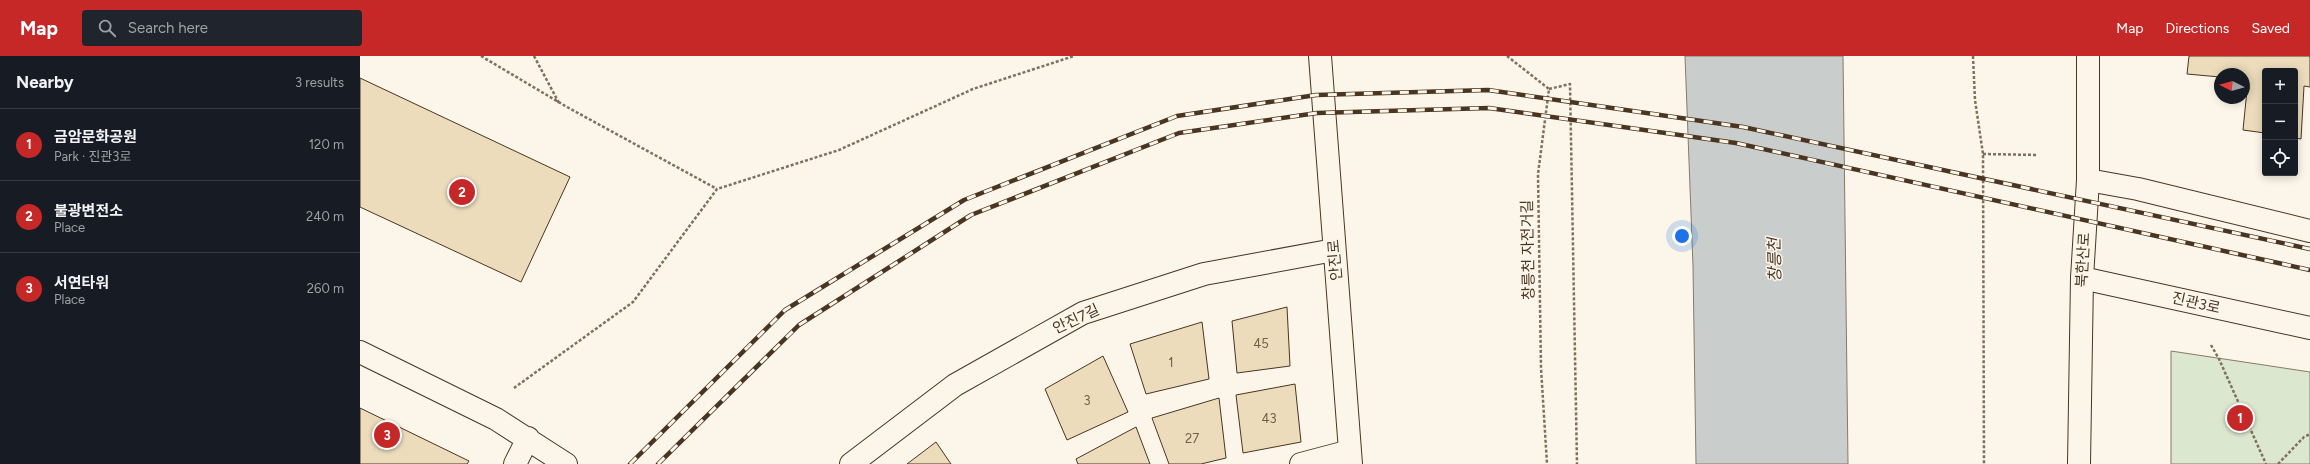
<!DOCTYPE html>
<html lang="en">
<head>
<meta charset="utf-8">
<style>
  :root { --surface:#171b24; --page:#20242c; --text:#f1f3f6; --muted:#9ea1a6; --line:#363941; --accent:#c62828 }
  body { margin:0; font-family:Figtree,"Noto Sans KR",sans-serif; background:var(--page); color:var(--text) }
  .controls { position:absolute; right:12px; top:12px; display:grid; overflow:hidden; border-radius:4px; box-shadow:0 2px 10px #0003 }
  .controls button { width:36px; height:36px; display:grid; place-items:center; padding:0; border:0; border-bottom:1px solid var(--line); background:var(--surface); color:var(--text); font:20px sans-serif }
  .compass { position:absolute; left:1854px; top:12px; width:36px; height:36px; border-radius:50%; background:var(--surface); box-shadow:0 2px 10px #0003; rotate:276deg }
  .you { position:absolute; left:1322px; top:180px; width:14px; height:14px; margin:-10px; border:3px solid #fff; border-radius:50%; background:#1a73e8; box-shadow:0 0 0 6px #1a73e833 }
  .badge { display:grid; place-items:center; width:26px; height:26px; border-radius:50%; background:var(--accent); color:#fff; font-size:13px; font-weight:700 }
  .pin { position:absolute; translate:-50% -50%; border:2px solid #fff; box-shadow:0 1px 4px #0006 }
  .list { margin:0; padding:0; list-style:none }
  h2 { display:flex; justify-content:space-between; align-items:center; height:52px; margin:0; padding:0 16px; font-size:17px }
  h2 small { font-size:13px; font-weight:400; color:var(--muted) }
  .list li { display:grid; grid-template-columns:26px 1fr auto; gap:12px; align-items:center; box-sizing:border-box; height:72px; padding:0 16px; border-top:1px solid var(--line) }
  .list b { display:block; font-size:15px; white-space:nowrap }
  .list p { margin:0; font-size:13px; white-space:nowrap; color:var(--muted) }
  .list em { font-size:13px; font-style:normal; color:var(--muted) }
  .icon { flex:none; width:22px; height:22px; fill:none; stroke:currentColor; stroke-width:2; stroke-linecap:round; stroke-linejoin:round }
  .map { position:relative; flex:none; width:1950px; height:408px; overflow:hidden }
  header { display:flex; align-items:center; gap:24px; box-sizing:border-box; height:56px; padding:0 20px; background:var(--accent); color:#fff }
  header strong { font-size:19px }
  nav { display:flex; gap:22px; margin-inline-start:auto; font-size:14px }
  .search { width:280px; height:36px; background:var(--page); display:flex; align-items:center; gap:10px; box-sizing:border-box; padding:0 14px; border-radius:4px; color:var(--muted); font-size:15px }
  main { display:flex }
  aside { flex:1; background:var(--surface) }
  .map>svg:first-child { display:block }
  .green { fill:#dce7d0; stroke:#887966 }
  .water { fill:#c9cecd; stroke:#887966 }
  .building { fill:#ecdcbc; stroke:#4a3520 }
  .lines { fill:none; stroke-linecap:round; stroke-linejoin:round }
  .minor-casing { stroke:#4a3520; stroke-width:24 }
  .secondary-casing { stroke:#4a3520; stroke-width:24 }
  .path { stroke:#7f6f5c; stroke-width:2.5; stroke-dasharray:3 2; stroke-linecap:butt }
  .minor { stroke:#fbf6e9; stroke-width:22 }
  .secondary { stroke:#fbf6e9; stroke-width:22 }
  .rail-casing { stroke:#4a3520; stroke-width:4.5 }
  .rail { stroke:#fbf6e9; stroke-width:3; stroke-dasharray:9; stroke-linecap:butt }
  .labels { text-anchor:middle; stroke-width:3; stroke-linejoin:round; paint-order:stroke }
  .number-label { font-size:13px; fill:#725f47 }
  .street-label { font-size:15px; fill:#4a3520; stroke:#fbf6e9 }
  .water-label { font-size:16px; font-style:italic; fill:#4a3520; stroke:#fbf6e9 }
</style>
</head>
<body>
<header>
<strong>Map</strong>
<div class="search"><svg class="icon" aria-label="search" viewBox="0 0 24 24"><circle cx="10" cy="10" r="6"/><path d="M15 15l6 6"/></svg>Search here</div>
<nav><a>Map</a><a>Directions</a><a>Saved</a></nav>
</header>
<main>
<aside>
<h2>Nearby<small>3 results</small></h2>
<ul class="list">
<li><span class="badge">1</span><div><b>금암문화공원</b><p>Park · 진관3로</p></div><em>120 m</em></li>
<li><span class="badge">2</span><div><b>불광변전소</b><p>Place</p></div><em>240 m</em></li>
<li><span class="badge">3</span><div><b>서연타워</b><p>Place</p></div><em>260 m</em></li>
</ul>
</aside>
<div class="map">
<svg width="1950" height="408" viewBox="0 0 1950 408">
  <rect width="100%" height="100%" fill="#fbf6e9"/>
  <path class="green" d="M1811,295L1950,316V408H1811Z"/>
  <path class="water" d="M1325,0H1483L1488,408H1336L1333,210Z"/>
  <path class="building" d="M1829,0H1950V31L1944,30L1941,83L1935,82V15H1905V77L1883,74L1888,24H1884V18H1860V21L1827,18Z
    M0,22L210,121L161,226L0,151Z
    M927,251L930,310L877,317L872,265Z
    M842,266L849,323L786,338L770,288Z
    M743,300L768,356L707,384L685,333Z
    M935,328L941,386L883,397L876,339Z
    M859,342L866,402L841,408H809L792,362Z
    M0,352L109,405L107,408H0Z
    M776,371L790,408H718L716,403Z
    M576,386L591,408H547Z"/>
  <g class="lines">
    <defs>
      <path id="minor" d="M960,0L991,408
        M1728,124L1778,133L1950,175
        M1722,222L1950,272
        M0,296L136,363L206,408
        M155,408L168,382
        M491,408L595,329L723,257L844,218L974,194
        M941,408L990,395"/>
      <path id="secondary" d="M1719,408L1722,222L1728,124V0"/>
    </defs>
    <use href="#minor" class="minor-casing"/>
    <use href="#secondary" class="secondary-casing"/>
    <path class="path" d="M121,0L207,51L357,133
      M174,0L199,47
      M1147,0L1189,33L1178,118L1181,312L1187,408
      M1613,0L1615,44L1623,98L1624,408
      M1189,33L1210,28L1217,408
      M1623,98L1678,99
      M1851,289L1859,303L1906,408
      M154,332L273,246L357,133L479,94L613,33L714,0
      M1918,408L1944,381L1950,378"/>
    <use href="#minor" class="minor"/>
    <use href="#secondary" class="secondary"/>
    <defs>
      <path id="rail" d="M270,408L425,254L604,144L817,60L956,39L1128,34L1383,71L1950,193
        M298,408L439,269L611,159L819,77L957,57L1129,52L1376,87L1950,214"/>
    </defs>
    <use href="#rail" class="rail-casing"/>
    <use href="#rail" class="rail"/>
  </g>
  <g class="labels">
    <g class="number-label">
      <text x="901" y="292">45</text>
      <text x="811" y="311">1</text>
      <text x="727" y="349">3</text>
      <text x="909" y="367">43</text>
      <text x="832" y="387">27</text>
    </g>
    <g class="street-label">
      <text transform="translate(1168 194) rotate(-91)" y="5">창릉천 자전거길</text>
      <text transform="translate(975 204) rotate(-95)" y="5">안진로</text>
      <text transform="translate(1723 204) rotate(-87)" y="5">북한산로</text>
      <text transform="translate(1836 247) rotate(13)" y="5">진관3로</text>
      <text transform="translate(716 263) rotate(-25)" y="5">안진7길</text>
    </g>
    <g class="water-label">
      <text transform="translate(1414 204) rotate(-91)" y="6">창릉천</text>
    </g>
  </g>
</svg>
<div class="controls">
<button>+</button>
<button>−</button>
<button><svg class="icon" aria-label="locate" viewBox="0 0 24 24"><circle cx="12" cy="12" r="6"/><path d="M12 2v4M12 18v4M2 12h4M18 12h4"/></svg></button>
</div>
<svg class="compass" viewBox="-18 -18 36 36"><path d="M0-13l5 13h-10z" fill="#e53935"/><path d="M0 13l5-13h-10z" fill="#9ea1a6"/></svg>
<div class="you"></div>
<div class="pin badge" style="left:1880px;top:362px">1</div>
<div class="pin badge" style="left:102px;top:136px">2</div>
<div class="pin badge" style="left:27px;top:379px">3</div>
</div>
</main>
</body>
</html>
